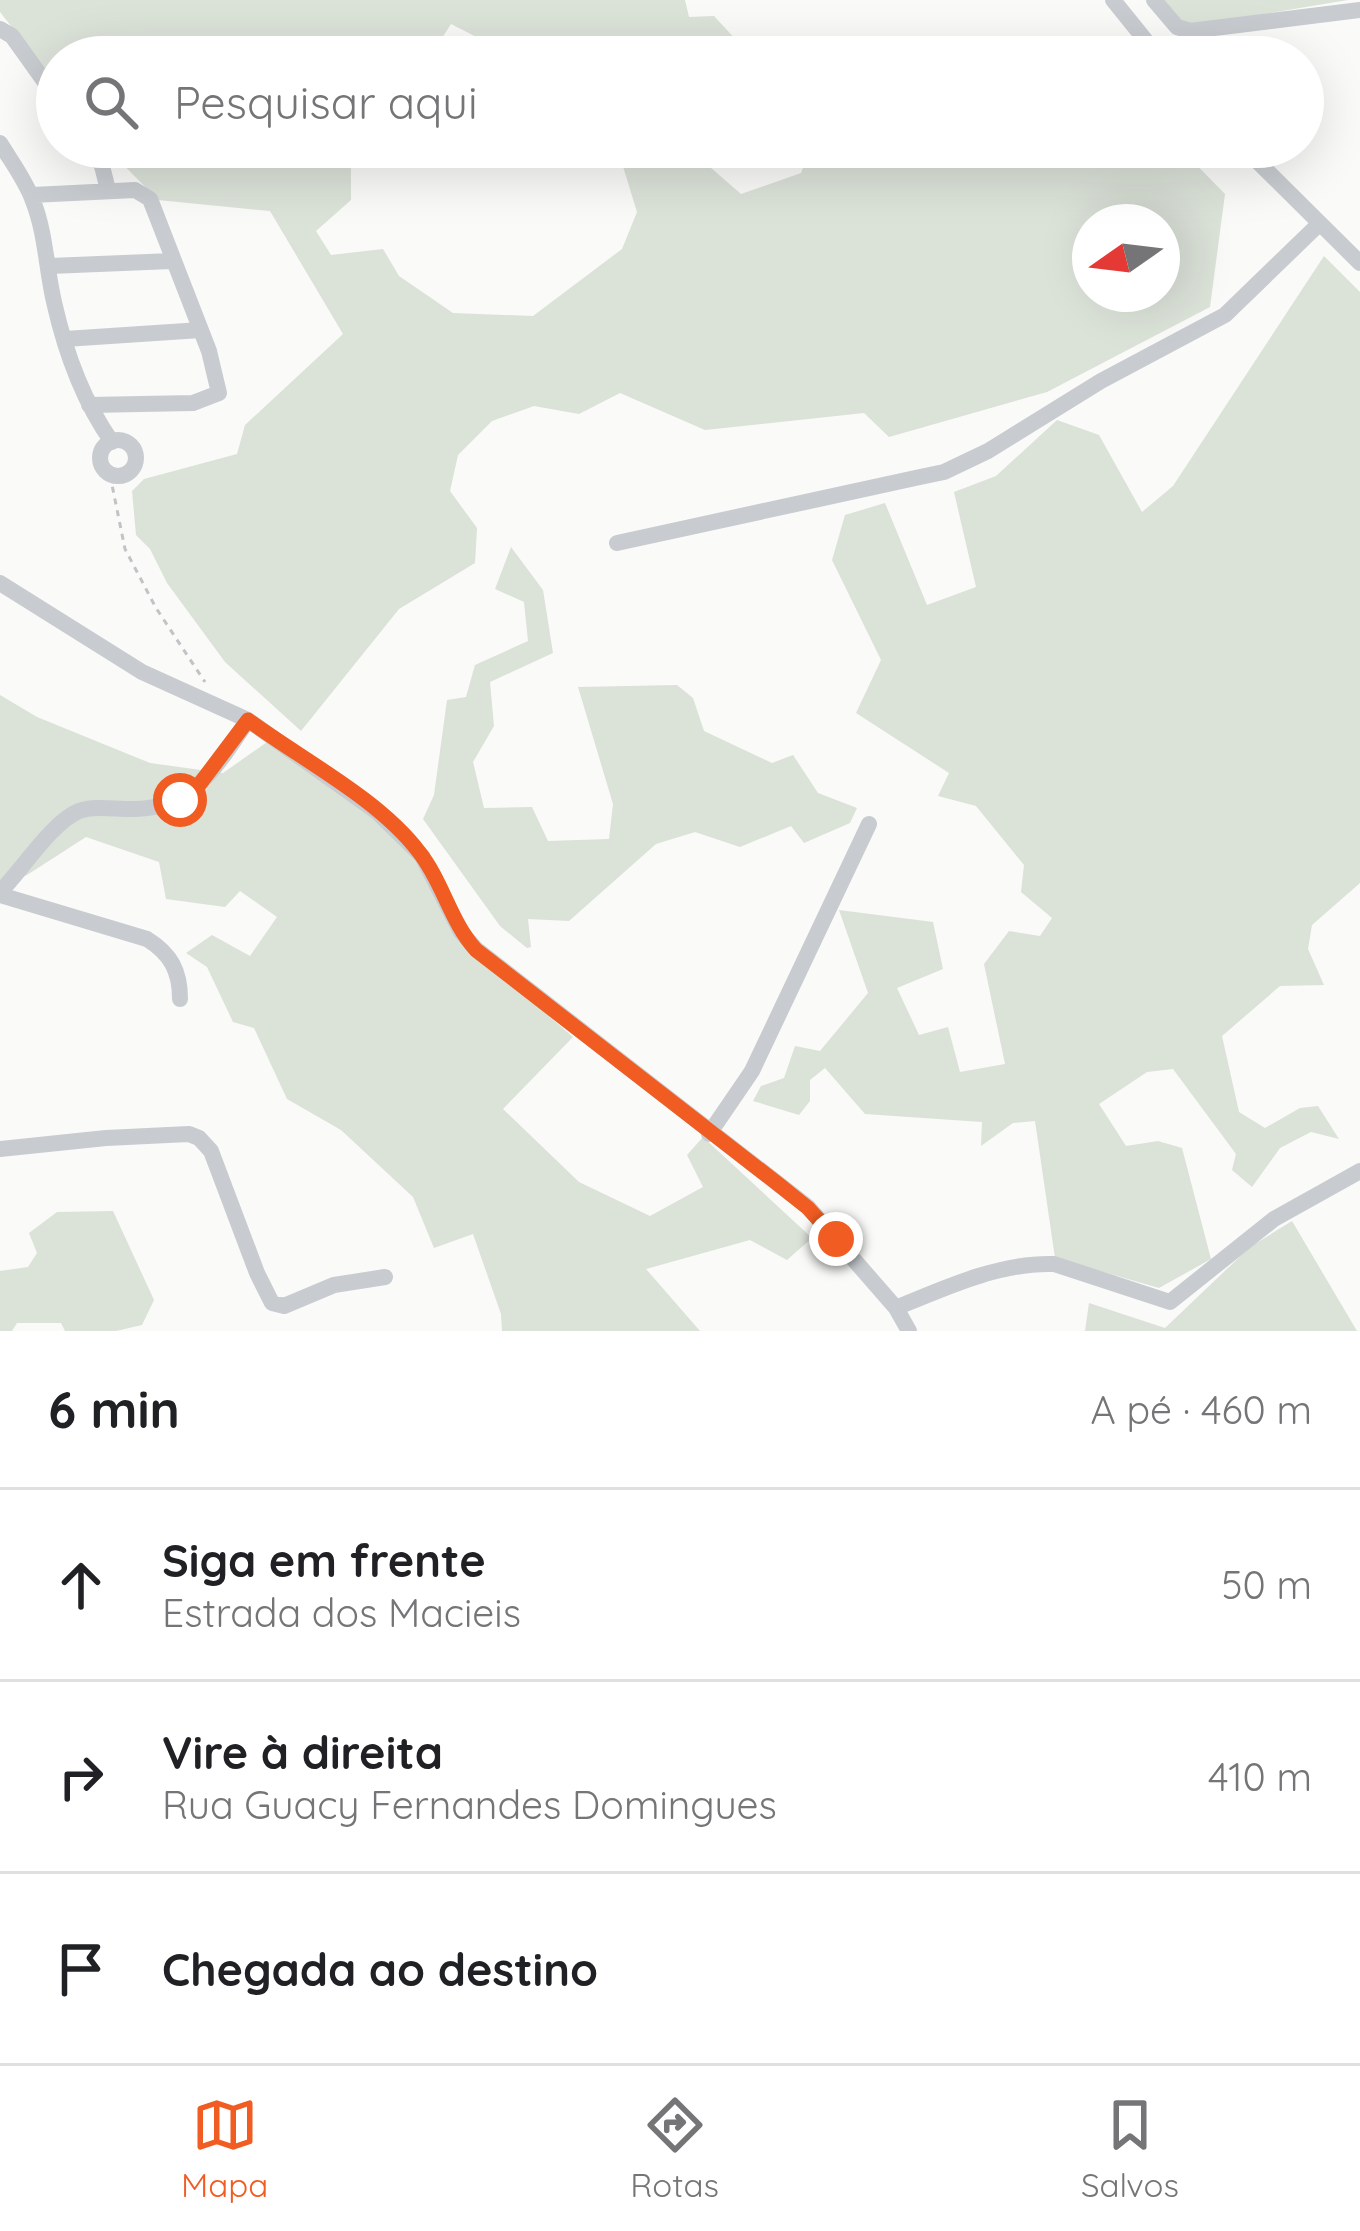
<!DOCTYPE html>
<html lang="pt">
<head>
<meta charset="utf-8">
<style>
  :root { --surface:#fff; --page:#f2f2f2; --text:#202124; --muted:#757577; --line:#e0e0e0; --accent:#f05c21 }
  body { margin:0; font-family:Quicksand,sans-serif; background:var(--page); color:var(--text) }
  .compass { position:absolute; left:1072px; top:204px; width:108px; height:108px; border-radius:50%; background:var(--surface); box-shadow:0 12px 48px #0002; rotate:256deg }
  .stop { position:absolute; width:36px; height:36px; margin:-27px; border:9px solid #f05c21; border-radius:50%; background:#fff }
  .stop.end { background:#f05c21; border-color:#fff; box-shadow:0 3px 12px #0008 }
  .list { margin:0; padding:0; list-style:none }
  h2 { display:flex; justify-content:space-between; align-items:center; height:156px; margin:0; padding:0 48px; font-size:51px }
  h2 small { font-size:39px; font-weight:400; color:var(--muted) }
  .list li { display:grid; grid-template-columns:78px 1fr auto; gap:36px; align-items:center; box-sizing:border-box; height:192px; padding:0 48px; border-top:3px solid var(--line) }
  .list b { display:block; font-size:45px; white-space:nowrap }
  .list p { margin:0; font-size:39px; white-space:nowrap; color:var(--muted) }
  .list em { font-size:39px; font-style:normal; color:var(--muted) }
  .icon { flex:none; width:66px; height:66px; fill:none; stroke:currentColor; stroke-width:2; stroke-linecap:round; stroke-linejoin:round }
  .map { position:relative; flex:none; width:1360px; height:1331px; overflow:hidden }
  .search { position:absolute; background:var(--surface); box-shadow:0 12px 48px #0002; left:36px; right:36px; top:36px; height:132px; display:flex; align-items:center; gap:30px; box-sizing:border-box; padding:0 42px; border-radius:66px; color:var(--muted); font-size:45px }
  .sheet { height:732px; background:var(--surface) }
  nav { display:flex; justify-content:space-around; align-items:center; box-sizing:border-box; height:168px; border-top:3px solid var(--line); background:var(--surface); font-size:33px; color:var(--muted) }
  nav a { display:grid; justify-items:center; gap:6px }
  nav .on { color:var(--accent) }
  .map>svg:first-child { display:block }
  .green { fill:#dbe2d8; fill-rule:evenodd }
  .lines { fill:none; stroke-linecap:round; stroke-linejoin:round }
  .path { stroke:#c1c4c6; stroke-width:3; stroke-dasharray:6 6; stroke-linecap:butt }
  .minor { stroke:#c8ccd0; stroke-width:16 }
  .route { stroke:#f05c21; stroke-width:15 }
</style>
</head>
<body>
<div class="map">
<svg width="1360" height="1331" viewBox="0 0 1360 1331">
  <rect width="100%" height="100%" fill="#fafaf8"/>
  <path class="green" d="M0,0H685L689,17L714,16L752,57H557L538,42L490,44L451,24L430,57H57V85L0,12Z
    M1161,0H1348L1180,28Z
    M106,147H351V200L316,231L331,255L383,249L399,276L453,313L533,316L622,249L637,212L617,147H714L710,167L741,194L801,173L811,147H1179L1225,194L1210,307L1047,392L889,437L864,413L705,430L620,393L579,414L534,406L492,421L458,455L450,491L477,528L475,563L399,609L301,731L225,662L167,583L150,549L136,535L132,491L144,479L237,454L245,425L343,334L270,211L158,200ZM1090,222H1162V294H1090Z
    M1324,256L1360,292V883L1312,925L1308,949L1324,985L1280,986L1222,1036L1239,1112L1265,1128L1300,1108L1318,1106L1339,1139L1311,1132L1280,1148L1252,1187L1232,1170L1236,1154L1173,1069L1147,1072L1099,1104L1126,1146L1158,1141L1182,1148L1211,1259L1159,1288L1055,1258L1035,1121L1013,1123L981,1146L982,1122L865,1114L825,1068L810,1080V1101L799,1115L753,1101L761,1086L784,1078L795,1046L820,1051L868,993L839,910L933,922L943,969L897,988L919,1035L948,1027L960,1072L1005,1064L984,964L1009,931L1040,936L1052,918L1021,892L1024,865L976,806L938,796L949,773L856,713L881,660L832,560L845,515L885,503L927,605L976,587L954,492L996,476L1057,420L1099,435L1142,512L1173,486Z
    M511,547L543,590L553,653L490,682L494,726L473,762L484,808L532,807L548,841L609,839L613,804L578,687L677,685L693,698L704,731L772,763L793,755L818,793L857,808L850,823L804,843L791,826L740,847L695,832L656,844L569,921L528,919L531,947L527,948L500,926L423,819L434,795L447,700L466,697L475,665L528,641L524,602L495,589Z
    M0,695L37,717L150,763L223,773L267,742L337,785L419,853L459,938L573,1037L503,1109L579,1182L650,1216L703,1187L687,1155L703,1137L812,1238L787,1260L750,1240L646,1269L700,1331H502L501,1314L473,1234L434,1248L413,1197L341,1130L287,1099L254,1028L233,1022L207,967L186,953L212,935L250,956L277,917L240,891L225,907L166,899L159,862L86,837L27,875L0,886Z
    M113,1211L154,1300L142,1325L116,1331H65L61,1323H17L12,1331H0V1271L28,1267L37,1253L29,1233L57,1212Z
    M1292,1221L1357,1331H1085L1089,1303L1165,1328L1250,1247Z"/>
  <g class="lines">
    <path class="path" d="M110,475L125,549L156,608L205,682"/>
    <path class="minor" d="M1113,0L1159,57
      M1154,0L1177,27L1190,31L1360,10
      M0,29L12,36L57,99
      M0,143C11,161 26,181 33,201C46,234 46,268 54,302C65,351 83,401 112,442
      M90,147L102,166L108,190
      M1243,147L1360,263
      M32,195L135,190L150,199L209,351L219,393L193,403L89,405
      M50,266L172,261
      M65,339L201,330
      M100 458a18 18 0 1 1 36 0a18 18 0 1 1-36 0Z
      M617,543L920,477L944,472L988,451L1101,381L1225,315L1319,224
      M0,583L142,672L248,720L377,812L422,856L461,932L476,949L808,1207L896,1308L909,1331
      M0,892C22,870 52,822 79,811C97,805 117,810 136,809C194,808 218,764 248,720
      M0,895L147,939C171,954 180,971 180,999
      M709,1134L752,1071L869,824
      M0,1149L106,1138L189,1134L199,1138L211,1151L257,1273L272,1303L284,1306L334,1285L385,1277
      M896,1308C944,1288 1001,1262 1054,1264L1170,1302L1274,1219L1360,1171"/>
  </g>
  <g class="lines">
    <path class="route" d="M180,800L196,789L248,720C301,759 379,799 419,852C443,882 450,921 476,950L778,1184L808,1208L836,1239"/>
  </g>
</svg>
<svg class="compass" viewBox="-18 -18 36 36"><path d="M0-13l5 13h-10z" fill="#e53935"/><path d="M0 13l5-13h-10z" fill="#757577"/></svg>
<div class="stop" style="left:180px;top:800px"></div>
<div class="stop end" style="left:836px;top:1239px"></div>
<div class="search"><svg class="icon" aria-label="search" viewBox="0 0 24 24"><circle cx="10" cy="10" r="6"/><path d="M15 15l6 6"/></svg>Pesquisar aqui</div>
</div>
<section class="sheet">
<h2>6 min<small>A pé · 460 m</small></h2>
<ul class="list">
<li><svg class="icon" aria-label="ahead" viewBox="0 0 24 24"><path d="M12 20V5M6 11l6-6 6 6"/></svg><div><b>Siga em frente</b><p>Estrada dos Macieis</p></div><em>50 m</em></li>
<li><svg class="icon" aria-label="right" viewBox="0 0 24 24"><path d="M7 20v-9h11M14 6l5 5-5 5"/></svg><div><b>Vire à direita</b><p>Rua Guacy Fernandes Domingues</p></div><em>410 m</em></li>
<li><svg class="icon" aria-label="arrive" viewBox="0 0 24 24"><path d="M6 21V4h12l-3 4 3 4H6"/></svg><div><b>Chegada ao destino</b></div></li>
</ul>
</section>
<nav>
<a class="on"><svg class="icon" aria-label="map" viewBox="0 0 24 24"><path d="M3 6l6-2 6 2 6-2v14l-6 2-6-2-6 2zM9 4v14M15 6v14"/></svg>Mapa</a>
<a><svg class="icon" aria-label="directions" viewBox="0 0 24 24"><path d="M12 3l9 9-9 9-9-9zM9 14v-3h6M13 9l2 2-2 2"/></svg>Rotas</a>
<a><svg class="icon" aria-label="saved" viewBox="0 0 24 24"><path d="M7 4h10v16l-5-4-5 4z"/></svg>Salvos</a>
</nav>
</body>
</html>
